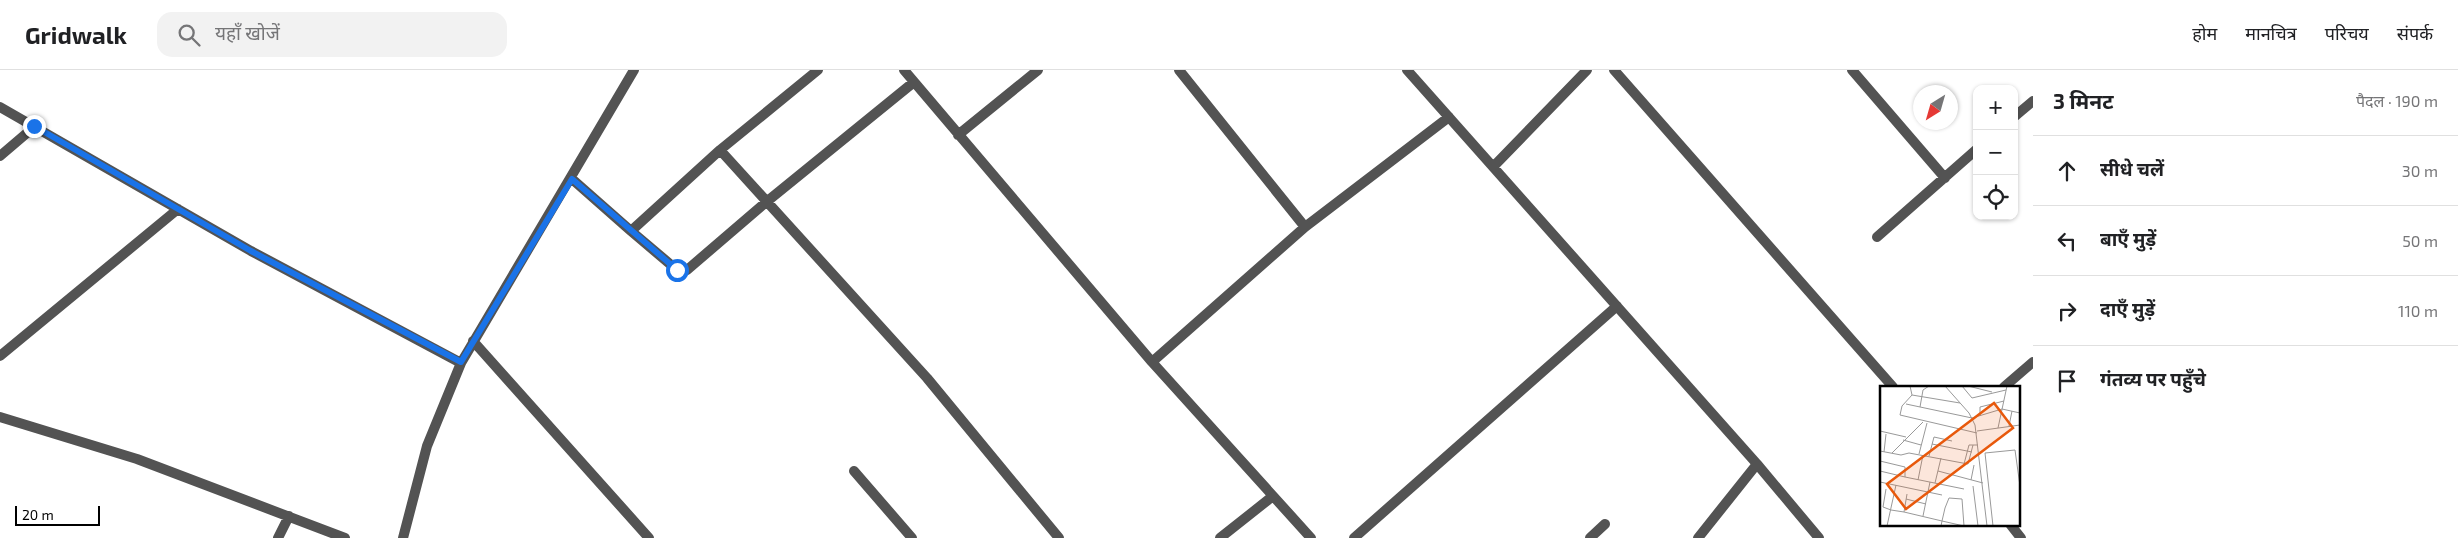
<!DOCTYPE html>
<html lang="hi">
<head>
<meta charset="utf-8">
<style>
  :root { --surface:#fff; --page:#f2f2f2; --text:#202124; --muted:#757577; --line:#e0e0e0 }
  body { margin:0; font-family:"Exo 2","Noto Sans Devanagari",sans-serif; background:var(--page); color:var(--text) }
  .controls { position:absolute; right:15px; top:15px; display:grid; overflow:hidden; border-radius:10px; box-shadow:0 1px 4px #0004 }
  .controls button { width:45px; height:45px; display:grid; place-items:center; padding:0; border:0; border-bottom:1px solid var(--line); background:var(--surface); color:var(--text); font:25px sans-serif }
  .compass { position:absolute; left:1913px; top:15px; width:45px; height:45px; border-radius:50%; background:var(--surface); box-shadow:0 1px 4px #0004; rotate:217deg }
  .scale { position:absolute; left:15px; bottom:12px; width:85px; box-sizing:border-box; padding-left:5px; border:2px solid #000; border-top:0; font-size:14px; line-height:18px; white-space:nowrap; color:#000; -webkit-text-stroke:4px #fff; paint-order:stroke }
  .stop { position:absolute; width:15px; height:15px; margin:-11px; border:4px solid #1a73e8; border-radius:50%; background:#fff }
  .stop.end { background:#1a73e8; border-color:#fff; box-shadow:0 1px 5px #0008 }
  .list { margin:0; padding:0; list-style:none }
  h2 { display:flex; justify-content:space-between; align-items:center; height:65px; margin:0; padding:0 20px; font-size:21px }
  h2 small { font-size:16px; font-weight:400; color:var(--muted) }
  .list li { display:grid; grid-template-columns:32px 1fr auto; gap:15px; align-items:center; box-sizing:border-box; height:70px; padding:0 20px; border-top:1px solid var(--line) }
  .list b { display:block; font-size:19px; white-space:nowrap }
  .list em { font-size:16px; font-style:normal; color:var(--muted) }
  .icon { flex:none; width:28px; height:28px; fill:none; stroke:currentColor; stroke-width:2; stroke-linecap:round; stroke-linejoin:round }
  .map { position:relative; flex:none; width:2033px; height:468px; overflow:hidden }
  header { display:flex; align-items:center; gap:30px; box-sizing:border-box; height:70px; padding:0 25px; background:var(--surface); border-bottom:1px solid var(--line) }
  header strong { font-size:24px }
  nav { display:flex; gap:28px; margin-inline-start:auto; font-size:18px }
  .search { width:350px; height:45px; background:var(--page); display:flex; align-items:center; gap:12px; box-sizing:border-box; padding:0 18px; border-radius:15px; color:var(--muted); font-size:19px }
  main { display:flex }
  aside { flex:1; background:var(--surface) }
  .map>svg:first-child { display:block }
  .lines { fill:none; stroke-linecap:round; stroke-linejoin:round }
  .street { stroke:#535353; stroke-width:10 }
  .route { stroke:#1a73e8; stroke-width:6 }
  .inset-road { fill:none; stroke:#999; stroke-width:1 }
  .view { fill:#e8590c; fill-opacity:0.15; stroke:#e8590c; stroke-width:2.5 }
  .inset-edge { fill:none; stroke:#000; stroke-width:2.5 }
</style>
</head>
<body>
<header>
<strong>Gridwalk</strong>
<div class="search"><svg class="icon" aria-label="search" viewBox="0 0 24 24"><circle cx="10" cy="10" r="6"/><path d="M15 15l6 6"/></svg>यहाँ खोजें</div>
<nav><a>होम</a><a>मानचित्र</a><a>परिचय</a><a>संपर्क</a></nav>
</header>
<main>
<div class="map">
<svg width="2033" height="468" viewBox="0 0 2033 468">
  <rect width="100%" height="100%" fill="#fff"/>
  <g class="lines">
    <path class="street" d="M904,0L1152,292L1311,468
      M1179,0L1305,157
      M1407,0L1757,394L1698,468
      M1614,0L1893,317
      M1852,0L1945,108
      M0,37L251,181L461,293
      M2014,47L2033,31
      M958,65L1038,0
      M720,80L927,308L1059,468
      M0,86L34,57
      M1493,97L1587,0
      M572,109L631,161L720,80L818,0
      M631,161L677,200H687L765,133L914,12
      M1877,167L1977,79
      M473,271L649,468
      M0,286L178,139
      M1152,292L1305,157L1449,47
      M2004,317L2033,292
      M0,347L137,389L345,468
      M1757,394L1819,468
      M854,401L912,468
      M2010,454L2021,468
      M278,468L289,446
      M403,468L427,376L461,293L634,0
      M1220,468L1273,426
      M1354,468L1617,236
      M1590,468L1605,454"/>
  </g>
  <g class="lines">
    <path class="route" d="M34,56L251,181L461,292L572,109L677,200"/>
  </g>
  <g transform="translate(1880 316)">
    <rect width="140" height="140" fill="#fff"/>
    <path class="inset-road" d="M30,0L32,9L80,17M65,0L89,27L95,39L107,140M82,0L92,12L126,4M88,0L112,6M32,9L22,20L20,29L97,47M26,18L92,32L122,23L140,27M40,21L43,4L49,0M100,30V21L124,15M129,40L132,25M118,42L127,0M0,45L26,51M97,45L140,39M23,54L41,59M52,58L92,66M0,65L21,69L29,67L88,78L93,59H98M4,66L6,48M12,67L43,36M39,68L47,37M49,70L54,51L72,55M0,75L25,81V91L84,103M84,78L89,59H93M0,85L25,91M58,85L103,97M38,94L43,69M91,94L94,79M0,96L62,109M55,97L61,72M93,100L98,140M6,103L3,121L11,124L24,126L62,135L84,140L82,113L69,112L65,122L62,135L61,140M26,113L46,118M24,126L27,108M43,130L50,96M7,140L16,99M113,140L105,67L135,64L140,100"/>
    <path class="view" d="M114,17L133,42L26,123L7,98Z"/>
    <rect width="140" height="140" class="inset-edge"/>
  </g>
</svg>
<div class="controls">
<button>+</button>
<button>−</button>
<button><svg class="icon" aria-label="locate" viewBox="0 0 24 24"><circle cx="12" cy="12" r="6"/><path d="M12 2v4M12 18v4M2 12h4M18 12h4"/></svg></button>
</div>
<svg class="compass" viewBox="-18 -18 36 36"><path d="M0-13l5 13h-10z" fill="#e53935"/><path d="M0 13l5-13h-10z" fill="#757577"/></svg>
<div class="scale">20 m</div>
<div class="stop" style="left:677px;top:200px"></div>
<div class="stop end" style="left:34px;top:56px"></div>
</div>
<aside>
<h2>3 मिनट<small>पैदल · 190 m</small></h2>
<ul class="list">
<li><svg class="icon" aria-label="ahead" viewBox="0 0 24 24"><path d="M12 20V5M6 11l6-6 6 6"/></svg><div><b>सीधे चलें</b></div><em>30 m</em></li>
<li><svg class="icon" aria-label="left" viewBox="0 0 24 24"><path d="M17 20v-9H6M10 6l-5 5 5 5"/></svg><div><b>बाएँ मुड़ें</b></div><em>50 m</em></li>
<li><svg class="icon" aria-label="right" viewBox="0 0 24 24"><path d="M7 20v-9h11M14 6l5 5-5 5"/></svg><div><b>दाएँ मुड़ें</b></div><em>110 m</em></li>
<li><svg class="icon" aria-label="arrive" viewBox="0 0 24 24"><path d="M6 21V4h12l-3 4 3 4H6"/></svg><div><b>गंतव्य पर पहुँचे</b></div></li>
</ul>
</aside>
</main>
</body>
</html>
